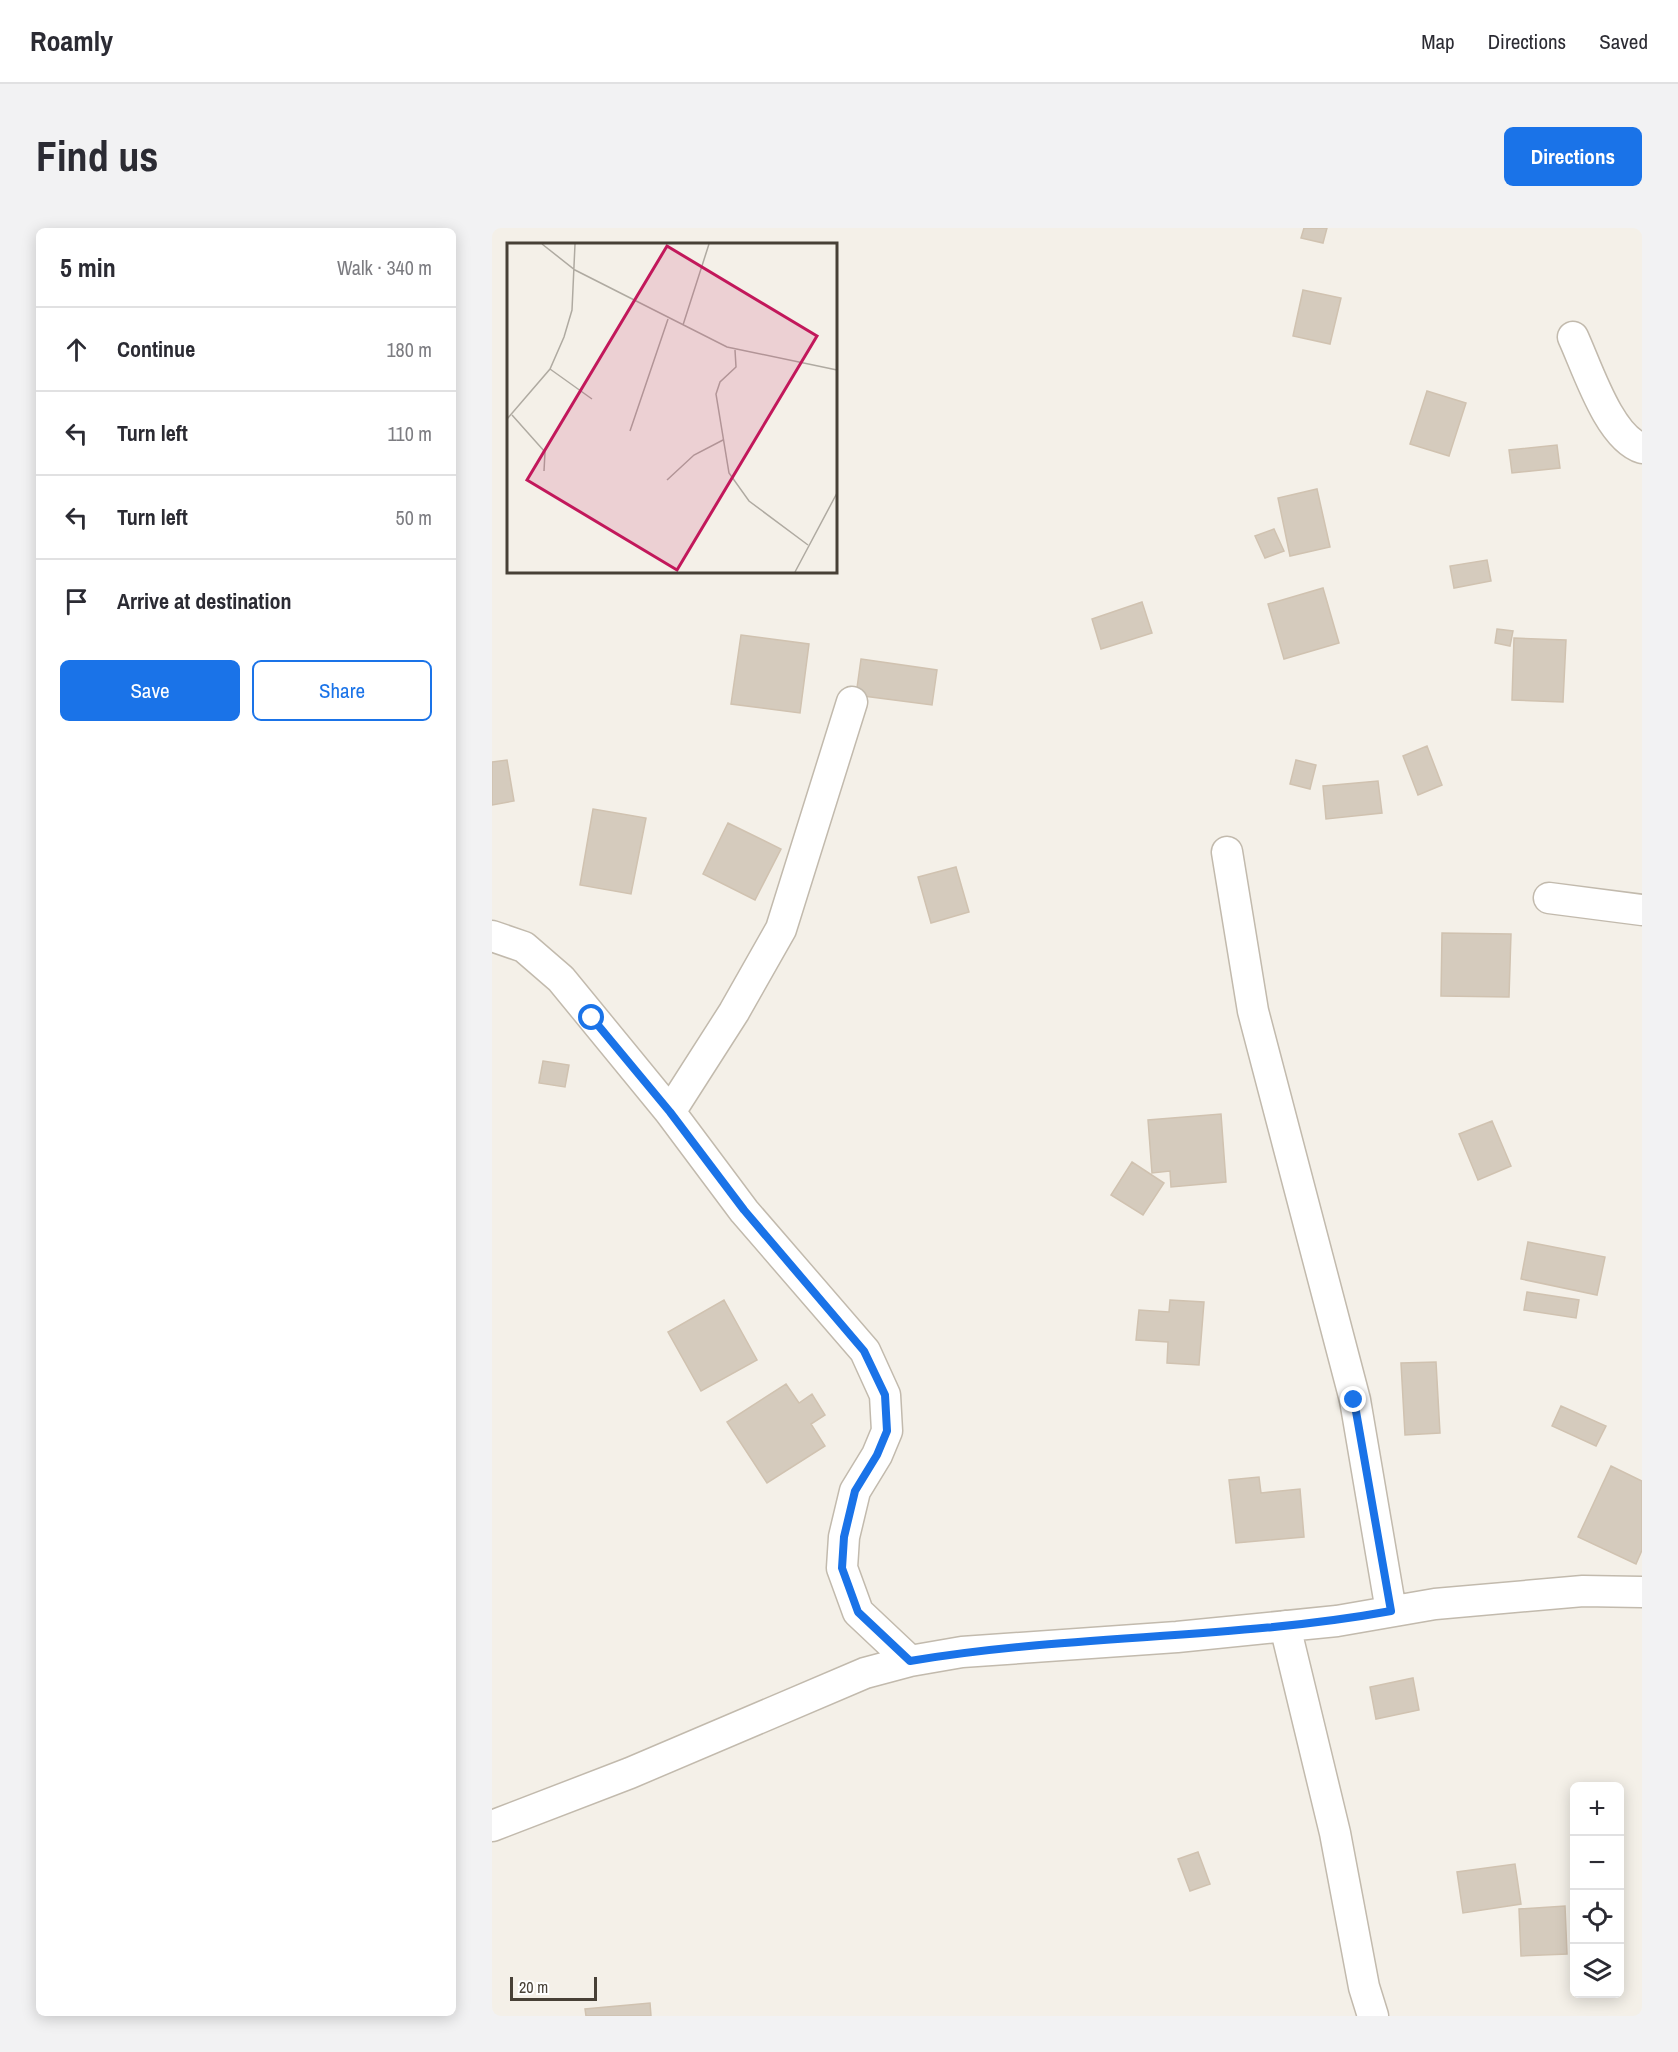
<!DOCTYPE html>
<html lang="en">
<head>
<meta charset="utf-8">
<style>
  :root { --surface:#fff; --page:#f2f2f3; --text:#2b2b33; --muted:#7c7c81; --line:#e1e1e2; --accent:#1a73e8 }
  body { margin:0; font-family:"Archivo Narrow",sans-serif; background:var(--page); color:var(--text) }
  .controls { position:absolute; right:18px; bottom:18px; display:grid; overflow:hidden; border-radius:9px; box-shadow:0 3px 15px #0003 }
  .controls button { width:54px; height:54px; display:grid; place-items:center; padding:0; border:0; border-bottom:2px solid var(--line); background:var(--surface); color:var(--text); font:30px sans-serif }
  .scale { position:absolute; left:18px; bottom:15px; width:87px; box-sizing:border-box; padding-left:6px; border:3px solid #474036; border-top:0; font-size:16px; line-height:21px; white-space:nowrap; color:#474036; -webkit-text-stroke:4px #fff; paint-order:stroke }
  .stop { position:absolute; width:18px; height:18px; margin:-14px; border:4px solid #1a73e8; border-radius:50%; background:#fff }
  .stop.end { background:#1a73e8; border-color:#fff; box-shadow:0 2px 6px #0008 }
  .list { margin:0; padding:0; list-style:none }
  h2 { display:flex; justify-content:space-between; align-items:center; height:78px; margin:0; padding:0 24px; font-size:26px }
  h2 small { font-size:20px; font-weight:400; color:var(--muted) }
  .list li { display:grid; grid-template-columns:39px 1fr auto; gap:18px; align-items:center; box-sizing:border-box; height:84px; padding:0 24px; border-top:2px solid var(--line) }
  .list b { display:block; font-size:22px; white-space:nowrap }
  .list em { font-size:20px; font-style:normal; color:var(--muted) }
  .actions { display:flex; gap:12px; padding:18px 24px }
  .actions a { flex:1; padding:14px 0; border:2px solid var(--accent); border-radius:9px; text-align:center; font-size:21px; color:var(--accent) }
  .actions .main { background:var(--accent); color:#fff }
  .icon { flex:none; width:33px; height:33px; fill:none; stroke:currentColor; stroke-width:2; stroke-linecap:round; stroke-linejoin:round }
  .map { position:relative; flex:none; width:1150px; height:1788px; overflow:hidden; border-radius:9px }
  header { display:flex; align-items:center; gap:36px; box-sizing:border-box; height:84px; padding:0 30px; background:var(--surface); border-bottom:2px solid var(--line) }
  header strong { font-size:28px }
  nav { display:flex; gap:33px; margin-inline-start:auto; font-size:21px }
  .intro { display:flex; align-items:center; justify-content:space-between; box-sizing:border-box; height:144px; padding:0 36px }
  h1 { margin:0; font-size:42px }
  .button { padding:15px 27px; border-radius:9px; background:var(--accent); color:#fff; font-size:21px; font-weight:700 }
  main { display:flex; gap:36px; padding:0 36px }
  aside { flex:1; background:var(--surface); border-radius:9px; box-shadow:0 3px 15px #0003 }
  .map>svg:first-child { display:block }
  .building { fill:#d5cbbd; stroke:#d0c2b0; stroke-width:1.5 }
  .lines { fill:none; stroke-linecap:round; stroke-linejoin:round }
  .minor-casing { stroke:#c2baad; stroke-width:33 }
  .minor { stroke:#fff; stroke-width:30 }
  .route { stroke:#1a73e8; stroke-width:8 }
  .inset-road { fill:none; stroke:#afaaa1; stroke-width:1.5 }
  .view { fill:#c2185b; fill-opacity:0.15; stroke:#c2185b; stroke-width:3 }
  .inset-edge { fill:none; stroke:#474036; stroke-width:3 }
</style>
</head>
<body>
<header>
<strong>Roamly</strong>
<nav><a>Map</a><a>Directions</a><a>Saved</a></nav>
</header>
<div class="intro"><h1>Find us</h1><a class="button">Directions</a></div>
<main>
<aside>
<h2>5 min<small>Walk · 340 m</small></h2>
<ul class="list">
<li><svg class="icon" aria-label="ahead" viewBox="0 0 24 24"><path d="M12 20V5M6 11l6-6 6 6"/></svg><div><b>Continue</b></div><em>180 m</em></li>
<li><svg class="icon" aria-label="left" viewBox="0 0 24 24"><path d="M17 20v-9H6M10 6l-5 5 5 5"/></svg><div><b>Turn left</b></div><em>110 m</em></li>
<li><svg class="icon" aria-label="left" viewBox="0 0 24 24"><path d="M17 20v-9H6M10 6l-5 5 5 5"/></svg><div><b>Turn left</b></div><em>50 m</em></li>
<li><svg class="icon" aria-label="arrive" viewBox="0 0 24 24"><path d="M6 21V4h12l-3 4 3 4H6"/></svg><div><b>Arrive at destination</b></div></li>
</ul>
<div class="actions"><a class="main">Save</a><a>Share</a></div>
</aside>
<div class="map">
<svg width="1150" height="1788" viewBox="0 0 1150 1788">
  <rect width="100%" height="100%" fill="#f4f0e8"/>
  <path class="building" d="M812,0H835L831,15L809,10Z
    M811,62L849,70L838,116L801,108Z
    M935,163L974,175L957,228L918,216Z
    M1065,217L1068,240L1020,245L1017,222Z
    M825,261L838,319L798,328L786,270Z
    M782,301L792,323L773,330L763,308Z
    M995,332L999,353L962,360L958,338Z
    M831,360L847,415L792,431L776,376Z
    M650,374L660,405L609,421L600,391Z
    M1005,401L1021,403L1018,418L1003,415Z
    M249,407L317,416L308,485L239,476Z
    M1022,410L1074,412L1071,474L1020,472Z
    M369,431L445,442L440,477L364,467Z
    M935,518L950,557L926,567L911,528Z
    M15,532L22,573L0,577V534Z
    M804,532L824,537L818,561L798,556Z
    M886,553L890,585L834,591L831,558Z
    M101,581L154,590L139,666L88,657Z
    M236,595L289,621L263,672L211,646Z
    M464,639L477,684L439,695L426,649Z
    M950,705L1019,706L1017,769L949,768Z
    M51,833L77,837L73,859L47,855Z
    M729,886L734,954L679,959L678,943L660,945L656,892Z
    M1000,893L1019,938L986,952L967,906Z
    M640,934L672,955L651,987L619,967Z
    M1036,1014L1113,1029L1105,1067L1029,1051Z
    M1035,1064L1087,1072L1084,1090L1032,1082Z
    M232,1072L265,1132L209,1163L176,1104Z
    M678,1072L712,1074L707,1137L675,1135L676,1114L644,1112L647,1082L677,1084Z
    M944,1134L948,1205L913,1207L909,1135Z
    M294,1156L307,1175L320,1166L333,1187L319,1196L333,1218L275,1255L235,1194Z
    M1069,1178L1114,1198L1104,1218L1060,1198Z
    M1119,1238L1150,1253V1322L1144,1336L1086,1309Z
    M767,1249L769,1265L808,1261L812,1309L744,1315L737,1252Z
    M921,1450L927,1482L884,1491L878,1459Z
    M706,1624L718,1656L698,1663L686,1631Z
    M1023,1636L1029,1676L971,1685L965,1644Z
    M1073,1678L1075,1726L1029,1728L1027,1681Z
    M158,1775L159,1788H94L93,1781Z"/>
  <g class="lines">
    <defs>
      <path id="minor" d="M1081,109C1095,139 1117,210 1150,220
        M735,624L761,783L863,1172L899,1383
        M1057,670L1150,682
        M0,708L32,719L69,751L178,884L252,983L373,1123L393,1167L395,1203L385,1227L363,1263L352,1309L350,1340L366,1384L418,1433
        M178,884L242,784L289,701L360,474
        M793,1398L843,1605L872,1759L881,1788
        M0,1598L138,1545L373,1445L418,1433L470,1424L685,1409L845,1393L943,1376L1091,1363L1150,1364"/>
    </defs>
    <use href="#minor" class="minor-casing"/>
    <use href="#minor" class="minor"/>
  </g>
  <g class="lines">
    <path class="route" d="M100,790L178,884L252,982L372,1123L393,1167L395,1203L385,1227L363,1263L352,1309L350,1340L366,1384L418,1433C577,1406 740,1412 899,1383L862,1172"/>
  </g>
  <g transform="translate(15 15)">
    <rect width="330" height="330" fill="#f4f0e8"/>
    <path class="inset-road" d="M35,1L68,27L220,104L330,127M176,82L202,1M228,107L229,124L213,139L209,151L222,230L242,258L301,302M43,126L85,156M5,172L38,209L37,228M0,176L43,126L57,94L65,67L68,1M123,188L161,76M160,237L187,212L216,197M288,329L330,250"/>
    <path class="view" d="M160,3L310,93L170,327L20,237Z"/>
    <rect width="330" height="330" class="inset-edge"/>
  </g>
</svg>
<div class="controls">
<button>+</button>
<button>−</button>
<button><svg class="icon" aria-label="locate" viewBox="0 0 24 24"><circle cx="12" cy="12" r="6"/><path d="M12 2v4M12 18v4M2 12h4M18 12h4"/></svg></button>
<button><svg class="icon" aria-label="layers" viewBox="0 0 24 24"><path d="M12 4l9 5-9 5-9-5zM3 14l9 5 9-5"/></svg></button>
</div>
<div class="scale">20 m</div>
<div class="stop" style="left:100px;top:790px"></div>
<div class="stop end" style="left:862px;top:1172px"></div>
</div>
</main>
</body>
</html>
